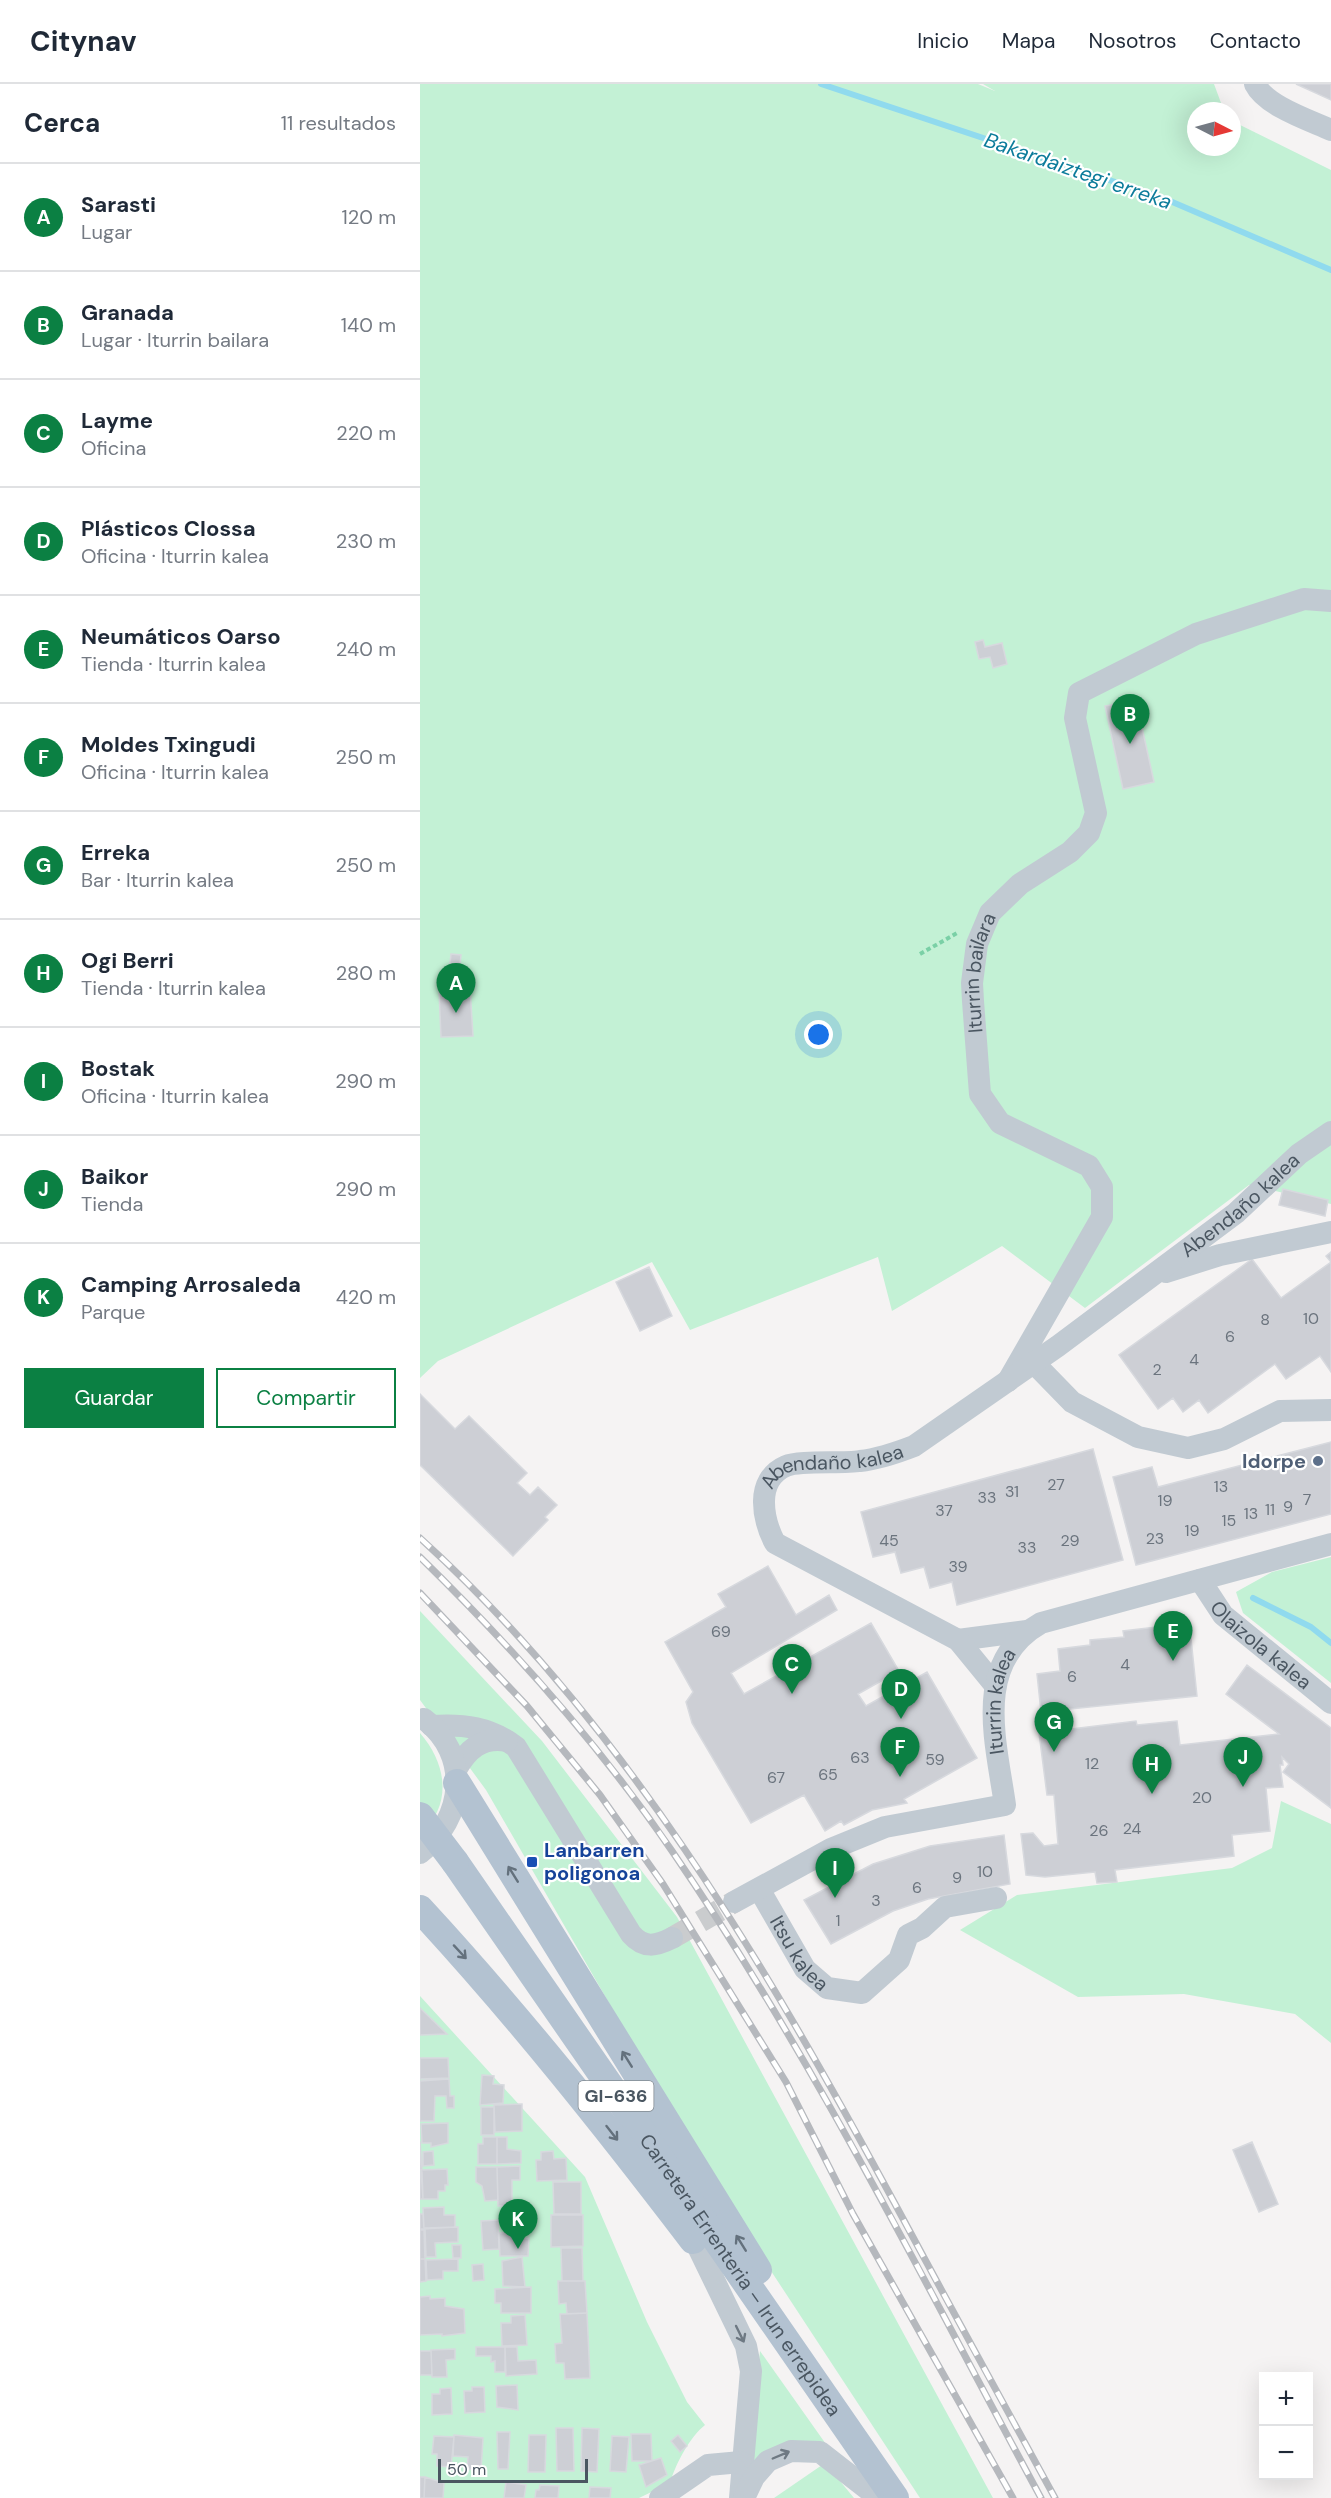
<!DOCTYPE html>
<html lang="es">
<head>
<meta charset="utf-8">
<style>
  :root { --surface:#fff; --page:#f6f6f7; --text:#1f2937; --muted:#747a83; --line:#e0e1e3; --accent:#0b8043 }
  body { margin:0; font-family:"DM Sans",sans-serif; background:var(--page); color:var(--text) }
  .controls { position:absolute; right:18px; bottom:18px; display:grid; overflow:hidden; border-radius:0px; box-shadow:0 6px 24px #0002 }
  .controls button { width:54px; height:54px; display:grid; place-items:center; padding:0; border:0; border-bottom:2px solid var(--line); background:var(--surface); color:var(--text); font:30px sans-serif }
  .compass { position:absolute; left:767px; top:18px; width:54px; height:54px; border-radius:50%; background:var(--surface); box-shadow:0 6px 24px #0002; rotate:96deg }
  .scale { position:absolute; left:18px; bottom:15px; width:150px; box-sizing:border-box; padding-left:6px; border:3px solid #4a5661; border-top:0; font-size:16px; line-height:21px; white-space:nowrap; color:#4a5661; -webkit-text-stroke:4px #fff; paint-order:stroke }
  .you { position:absolute; left:399px; top:951px; width:21px; height:21px; margin:-15px; border:4px solid #fff; border-radius:50%; background:#1a73e8; box-shadow:0 0 0 9px #1a73e833 }
  .badge { display:grid; place-items:center; width:39px; height:39px; border-radius:50%; background:var(--accent); color:#fff; font-size:20px; font-weight:700 }
  .pin { position:absolute; translate:-50% -50px; filter:drop-shadow(0 2px 3px #0008) }
  .pin::after { content:''; position:absolute; top:32px; width:21px; height:18px; background:inherit; clip-path:polygon(0 0,100% 0,50% 100%) }
  .list { margin:0; padding:0; list-style:none }
  h2 { display:flex; justify-content:space-between; align-items:center; height:78px; margin:0; padding:0 24px; font-size:26px }
  h2 small { font-size:20px; font-weight:400; color:var(--muted) }
  .list li { display:grid; grid-template-columns:39px 1fr auto; gap:18px; align-items:center; box-sizing:border-box; height:108px; padding:0 24px; border-top:2px solid var(--line) }
  .list b { display:block; font-size:22px; white-space:nowrap }
  .list p { margin:0; font-size:20px; white-space:nowrap; color:var(--muted) }
  .list em { font-size:20px; font-style:normal; color:var(--muted) }
  .actions { display:flex; gap:12px; padding:18px 24px }
  .actions a { flex:1; padding:14px 0; border:2px solid var(--accent); border-radius:0px; text-align:center; font-size:21px; color:var(--accent) }
  .actions .main { background:var(--accent); color:#fff }
  .map { position:relative; flex:none; width:911px; height:2414px; overflow:hidden }
  header { display:flex; align-items:center; gap:36px; box-sizing:border-box; height:84px; padding:0 30px; background:var(--surface); border-bottom:2px solid var(--line) }
  header strong { font-size:28px }
  nav { display:flex; gap:33px; margin-inline-start:auto; font-size:21px }
  main { display:flex }
  aside { flex:1; background:var(--surface) }
  .map>svg:first-child { display:block }
  .green { fill:#c3f1d5 }
  .lines { fill:none; stroke-linecap:round; stroke-linejoin:round }
  .stream { stroke:#90daee; stroke-width:6 }
  .building { fill:#cdcfd5; stroke:#d7d9de; stroke-width:1.5 }
  .minor-tunnel { stroke:#caccce; stroke-width:22; stroke-dasharray:22 11; stroke-linecap:butt }
  .path { stroke:#7ad0a6; stroke-width:4; stroke-dasharray:4.5 3; stroke-linecap:butt }
  .minor { stroke:#c1cad2; stroke-width:22 }
  .major { stroke:#b3c2d1; stroke-width:28 }
  .rail-casing { stroke:#b5b8bd; stroke-width:7 }
  .rail { stroke:#fff; stroke-width:4.5; stroke-dasharray:14; stroke-linecap:butt }
  .major-bridge { stroke:#b3c2d1; stroke-width:28 }
  .oneway { stroke:#64717d }
  .oneway2 { stroke:#6e7983 }
  .service-dot { fill:#5c6f8a; stroke:#fff; stroke-width:2 }
  .transit-dot { fill:#1a4fb4; stroke:#fff; stroke-width:2 }
  .labels { text-anchor:middle; stroke-width:4.5; stroke-linejoin:round; paint-order:stroke }
  .number-label { font-size:16px; fill:#6b747e }
  .shield { fill:#fff; stroke:#808990; stroke-width:1.5 }
  .shield-label { font-size:18px; font-weight:bold; fill:#4a5661 }
  .street-label { font-size:20px; fill:#4a5661; stroke:#fff }
  .service-label { font-size:20px; font-weight:bold; fill:#4e5e75; stroke:#fff; text-anchor:end }
  .transit-label { font-size:20px; font-weight:bold; fill:#164399; stroke:#fff; text-anchor:start }
  .water-label { font-size:21px; font-style:italic; fill:#0c7c9b; stroke:#fff }
</style>
</head>
<body>
<header>
<strong>Citynav</strong>
<nav><a>Inicio</a><a>Mapa</a><a>Nosotros</a><a>Contacto</a></nav>
</header>
<main>
<aside>
<h2>Cerca<small>11 resultados</small></h2>
<ul class="list">
<li><span class="badge">A</span><div><b>Sarasti</b><p>Lugar</p></div><em>120 m</em></li>
<li><span class="badge">B</span><div><b>Granada</b><p>Lugar · Iturrin bailara</p></div><em>140 m</em></li>
<li><span class="badge">C</span><div><b>Layme</b><p>Oficina</p></div><em>220 m</em></li>
<li><span class="badge">D</span><div><b>Plásticos Clossa</b><p>Oficina · Iturrin kalea</p></div><em>230 m</em></li>
<li><span class="badge">E</span><div><b>Neumáticos Oarso</b><p>Tienda · Iturrin kalea</p></div><em>240 m</em></li>
<li><span class="badge">F</span><div><b>Moldes Txingudi</b><p>Oficina · Iturrin kalea</p></div><em>250 m</em></li>
<li><span class="badge">G</span><div><b>Erreka</b><p>Bar · Iturrin kalea</p></div><em>250 m</em></li>
<li><span class="badge">H</span><div><b>Ogi Berri</b><p>Tienda · Iturrin kalea</p></div><em>280 m</em></li>
<li><span class="badge">I</span><div><b>Bostak</b><p>Oficina · Iturrin kalea</p></div><em>290 m</em></li>
<li><span class="badge">J</span><div><b>Baikor</b><p>Tienda</p></div><em>290 m</em></li>
<li><span class="badge">K</span><div><b>Camping Arrosaleda</b><p>Parque</p></div><em>420 m</em></li>
</ul>
<div class="actions"><a class="main">Guardar</a><a>Compartir</a></div>
</aside>
<div class="map">
<svg width="911" height="2414" viewBox="0 0 911 2414">
  <rect width="100%" height="100%" fill="#f5f3f3"/>
  <path class="green" d="M0,0H558L575,7L563,0H794L804,27H776V63H812V37L911,86V1120L829,1101L665,1224L582,1162L472,1227L458,1173L270,1246L232,1178L18,1277L0,1294Z
    M911,1473V1599L823,1529L816,1508L852,1488Z
    M0,1527L122,1657L257,1833L573,2414H500L290,2094L66,1706L0,1616Z
    M0,1649C27,1680 33,1721 0,1750Z
    M861,1717L911,1740V1959L875,1930L764,1910L658,1913L540,1846L597,1811L812,1784L852,1764Z
    M0,1912L165,2093L227,2238L267,2318L285,2341C270,2353 256,2379 250,2399L219,2414H0Z
    M340,2267L408,2363L328,2384Z
    M405,2379L434,2414H354Z"/>
  <g class="lines">
    <path class="stream" d="M401,0L743,114L911,186
      M833,1514L891,1543L911,1559"/>
  </g>
  <path class="building" d="M876,0H911V16Z
    M563,556L565,563L582,559L587,580L573,584L570,573L559,575L555,558Z
    M716,616L734,698L703,705L685,622Z
    M31,870L41,871L40,880L30,879Z
    M50,904L53,952L21,953L19,906Z
    M863,1105L908,1116L905,1132L859,1121Z
    M911,1168V1288L900,1272L866,1295L855,1280L788,1329L779,1316L763,1328L753,1314L738,1325L699,1271L832,1175L861,1214L911,1178L906,1172Z
    M229,1183L252,1232L220,1247L196,1198Z
    M0,1310L35,1345L49,1332L107,1389L97,1399L110,1411L118,1403L137,1421L125,1433L128,1436L93,1472L0,1381Z
    M911,1358V1430L716,1481L693,1393L732,1383L738,1403Z
    M673,1365L703,1476L537,1521L532,1498L510,1504L504,1483L481,1489L475,1468L453,1473L441,1428Z
    M348,1482L376,1531L409,1511L417,1526L311,1589L324,1610L451,1539L479,1587L438,1610L446,1622L507,1588L557,1674L484,1715L487,1719L452,1726L424,1741L421,1737L405,1747L384,1711L331,1739L272,1639L266,1618L273,1608L245,1558L306,1523L298,1510Z
    M736,1543L737,1548L770,1545L777,1612L621,1628L617,1590L640,1587L638,1565L670,1561V1556L704,1553L703,1547Z
    M827,1581L911,1644V1724L863,1688L869,1680L862,1673L863,1681H860L863,1703L846,1704L850,1747L812,1751L814,1772L695,1786L697,1798L677,1799L675,1788L625,1793L606,1791L601,1750L613,1749L624,1762L638,1760L634,1711H627L619,1649L716,1637L717,1641L757,1637L760,1661L859,1650L806,1610Z
    M584,1751L590,1800L508,1815L473,1827L411,1860L384,1816L453,1780L510,1762Z
    M0,1924L27,1950L0,1951Z
    M0,1974H28L29,1994L0,1995Z
    M62,1991L74,1992L73,2000L84,2001L83,2019L60,2021Z
    M29,1995L30,2012H34V2024H27L26,2012H15L14,2037H0V1997Z
    M102,2020V2047L75,2048L74,2021Z
    M61,2023H74V2051H61Z
    M28,2039V2059L11,2063V2059H2L1,2040Z
    M63,2053H77V2080H58V2060H63Z
    M77,2053H87V2065L101,2067V2079L77,2080Z
    M0,2057L2,2085L0,2086Z
    M832,2058L858,2120L839,2128L813,2066Z
    M13,2067L14,2081L3,2082V2068Z
    M133,2067L134,2075L146,2074L147,2096L117,2097L116,2076H121V2068Z
    M100,2082V2096H92V2122H78L77,2083Z
    M56,2083H77L78,2116L65,2117L62,2102L56,2098Z
    M27,2085L28,2101H25V2107H18V2115H3L1,2086Z
    M0,2088H2L3,2115H0Z
    M133,2098H161V2130H134Z
    M24,2123V2131H35V2143L4,2145L3,2124Z
    M0,2130H3L4,2145H0Z
    M131,2131H163V2162L131,2163Z
    M78,2136L79,2165L63,2166L61,2137Z
    M38,2143V2158L15,2159L16,2173H6L5,2144Z
    M0,2146H4L5,2175H0Z
    M96,2148V2155L109,2154L108,2172H80L79,2149Z
    M32,2161H41V2174H33Z
    M141,2164H162L163,2197H142Z
    M102,2173L105,2203L83,2202L82,2177Z
    M0,2175H5L6,2197L0,2198Z
    M38,2175V2187H23V2195L7,2196L6,2176Z
    M63,2180L64,2196L53,2197L52,2181Z
    M138,2197H165L167,2229L147,2230L146,2219L139,2220Z
    M111,2203V2229H81V2219H75V2205Z
    M10,2212V2215L25,2214V2222L44,2225L45,2249L22,2252V2250L0,2251V2213Z
    M167,2229L170,2294L145,2295L144,2279H136L135,2260L142,2259L140,2230Z
    M105,2231L107,2261L82,2262L81,2239H91V2232Z
    M56,2263H85V2288H75V2277L71,2278V2272H56Z
    M85,2263H97L98,2277L116,2276L117,2290L86,2292Z
    M35,2265V2275L26,2276L27,2293H12L11,2266Z
    M0,2267H11L12,2291H0Z
    M97,2301L98,2326L77,2323L76,2302Z
    M52,2303H64L65,2328L45,2329L44,2307H52Z
    M31,2304L32,2330L12,2331V2310H20V2305Z
    M136,2344H153L154,2387H137Z
    M162,2344L179,2345L177,2388L161,2387Z
    M77,2348H90L88,2385H78Z
    M211,2350H231L232,2377H212Z
    M34,2351L63,2354L61,2386L47,2385L48,2373L33,2372Z
    M109,2351H126L125,2388H108Z
    M258,2351L267,2362L260,2368L251,2357Z
    M14,2352L34,2353L31,2383L17,2382V2370H12Z
    M192,2352L209,2353L206,2388L190,2387Z
    M241,2374L247,2391L226,2403L219,2381Z
    M0,2393H5L4,2414H0Z
    M5,2393L24,2399L23,2414H4Z
    M86,2398L106,2401L104,2414H84Z
    M120,2401L139,2402L138,2414H115L116,2406H119Z
    M170,2403L191,2404L190,2414H169Z"/>
  <g class="lines">
    <path class="minor-tunnel" d="M252,1854L314,1818"/>
    <path class="path" d="M500,870L539,848"/>
    <g class="minor">
      <path d="M835,0C846,22 889,36 911,46"/>
      <path d="M746,1188L800,1171L911,1148"/>
      <path d="M614,1279L652,1318L718,1353L768,1364L804,1355L860,1327L911,1326"/>
      <path id="s1" d="M588,1297L682,1133V1103L669,1082L580,1039L560,1010L553,917L552,899L557,860L570,829L600,800L650,768L669,749L676,729L655,634L659,609L776,550L884,515L911,517"/>
      <path id="s2" d="M780,1496L803,1531L911,1619"/>
      <path d="M538,1556L607,1547"/>
      <path id="s3" d="M574,1600L538,1556L355,1459C343,1436 334,1396 366,1382C380,1376 423,1380 440,1377C459,1375 476,1369 494,1362L638,1262L816,1129L879,1070L911,1048"/>
      <path d="M12,1642C44,1640 70,1643 96,1663L211,1850C224,1865 236,1862 252,1854"/>
      <path d="M36,1686C47,1666 62,1652 87,1657"/>
      <path d="M0,1769C45,1735 51,1670 4,1635"/>
      <path id="s4" d="M339,1805L385,1885L407,1904L442,1909L479,1876L488,1851L502,1844L525,1823L576,1814"/>
      <path id="s5" d="M314,1818L411,1765L465,1743L585,1721C576,1657 552,1578 621,1539L911,1460"/>
      <path d="M276,2159L326,2262L331,2287L320,2414"/>
      <path d="M240,2414L288,2381L321,2378"/>
      <path d="M324,2414L334,2393L348,2377L371,2367L400,2368L459,2414"/>
    </g>
    <g class="major">
      <path d="M37,1699L338,2186"/>
      <path id="s6" d="M35,1778L475,2414"/>
      <path d="M0,1825C97,1930 186,2042 273,2156"/>
    </g>
    <defs>
      <path id="rail" d="M0,1454C204,1639 344,1878 474,2118C527,2217 581,2315 635,2414
        M0,1473C92,1563 179,1660 252,1767C392,1971 503,2196 621,2414
        M0,1509L107,1622L180,1711L243,1800L366,1998L433,2130L593,2414"/>
    </defs>
    <use href="#rail" class="rail-casing"/>
    <use href="#rail" class="rail"/>
    <path class="major-bridge" d="M0,1732L35,1778"/>
  </g>
  <defs><path id="oneway-shaft" d="M-6 0H5M1.5-3L5.5 0L1.5 3" fill="none" stroke-width="1.6" stroke-linecap="round" stroke-linejoin="round" transform="scale(1.5)"/></defs>
  <g class="oneway">
    <use href="#oneway-shaft" transform="translate(93 1790) rotate(-122)"/>
    <use href="#oneway-shaft" transform="translate(40 1868) rotate(47)"/>
    <use href="#oneway-shaft" transform="translate(207 1975) rotate(-122)"/>
    <use href="#oneway-shaft" transform="translate(192 2049) rotate(52)"/>
    <use href="#oneway-shaft" transform="translate(321 2159) rotate(-122)"/>
  </g>
  <g class="oneway2">
    <use href="#oneway-shaft" transform="translate(320 2250) rotate(64)"/>
    <use href="#oneway-shaft" transform="translate(361 2371) rotate(-23)"/>
  </g>
  <circle class="service-dot" cx="898" cy="1377" r="6"/>
  <rect class="transit-dot" x="106" y="1772" width="12" height="12" rx="3"/>
  <g class="labels">
    <g class="number-label">
      <text x="891" y="1240">10</text>
      <text x="845" y="1241">8</text>
      <text x="810" y="1258">6</text>
      <text x="774" y="1281">4</text>
      <text x="737" y="1291">2</text>
      <text x="636" y="1406">27</text>
      <text x="801" y="1408">13</text>
      <text x="592" y="1413">31</text>
      <text x="567" y="1419">33</text>
      <text x="887" y="1421">7</text>
      <text x="745" y="1422">19</text>
      <text x="868" y="1428">9</text>
      <text x="850" y="1431">11</text>
      <text x="524" y="1432">37</text>
      <text x="831" y="1435">13</text>
      <text x="809" y="1442">15</text>
      <text x="772" y="1452">19</text>
      <text x="735" y="1460">23</text>
      <text x="469" y="1462">45</text>
      <text x="650" y="1462">29</text>
      <text x="607" y="1469">33</text>
      <text x="538" y="1488">39</text>
      <text x="301" y="1553">69</text>
      <text x="705" y="1586">4</text>
      <text x="652" y="1598">6</text>
      <text x="440" y="1679">63</text>
      <text x="515" y="1681">59</text>
      <text x="672" y="1685">12</text>
      <text x="408" y="1696">65</text>
      <text x="356" y="1699">67</text>
      <text x="782" y="1719">20</text>
      <text x="712" y="1750">24</text>
      <text x="679" y="1752">26</text>
      <text x="565" y="1793">10</text>
      <text x="537" y="1799">9</text>
      <text x="497" y="1809">6</text>
      <text x="456" y="1822">3</text>
      <text x="418" y="1842">1</text>
    </g>
    <rect class="shield" x="158.5" y="1997" width="75" height="30" rx="4.5"/>
    <g class="shield-label">
      <text x="196" y="2018">GI-636</text>
    </g>
    <g class="street-label">
      <text dy="7" stroke="none"><textPath href="#s1" startOffset="500">Iturrin bailara</textPath></text>
      <text dy="7" stroke="none"><textPath href="#s3" startOffset="888">Abendaño kalea</textPath></text>
      <text dy="7" stroke="none"><textPath href="#s3" startOffset="396">Abendaño kalea</textPath></text>
      <text dy="7" stroke="none"><textPath href="#s2" startOffset="90">Olaizola kalea</textPath></text>
      <text dy="7" stroke="none"><textPath href="#s5" startOffset="396">Iturrin kalea</textPath></text>
      <text dy="7" stroke="none"><textPath href="#s4" startOffset="76">Itsu kalea</textPath></text>
      <text dy="7" stroke="none"><textPath href="#s6" startOffset="502">Carretera Errenteria – Irun errepidea</textPath></text>
    </g>
    <g class="service-label">
      <text x="886" y="1384">Idorpe</text>
    </g>
    <g class="transit-label">
      <text x="124" y="1773">Lanbarren<tspan x="124" dy="23">poligonoa</tspan></text>
    </g>
    <g class="water-label">
      <text transform="translate(658 87) rotate(19)" y="7">Bakardaiztegi erreka</text>
    </g>
  </g>
</svg>
<div class="controls">
<button>+</button>
<button>−</button>
</div>
<svg class="compass" viewBox="-18 -18 36 36"><path d="M0-13l5 13h-10z" fill="#e53935"/><path d="M0 13l5-13h-10z" fill="#747a83"/></svg>
<div class="scale">50 m</div>
<div class="you"></div>
<div class="pin badge" style="left:36px;top:929px">A</div>
<div class="pin badge" style="left:710px;top:660px">B</div>
<div class="pin badge" style="left:372px;top:1610px">C</div>
<div class="pin badge" style="left:481px;top:1635px">D</div>
<div class="pin badge" style="left:753px;top:1577px">E</div>
<div class="pin badge" style="left:480px;top:1693px">F</div>
<div class="pin badge" style="left:634px;top:1668px">G</div>
<div class="pin badge" style="left:732px;top:1710px">H</div>
<div class="pin badge" style="left:415px;top:1814px">I</div>
<div class="pin badge" style="left:823px;top:1703px">J</div>
<div class="pin badge" style="left:98px;top:2165px">K</div>
</div>
</main>
</body>
</html>
